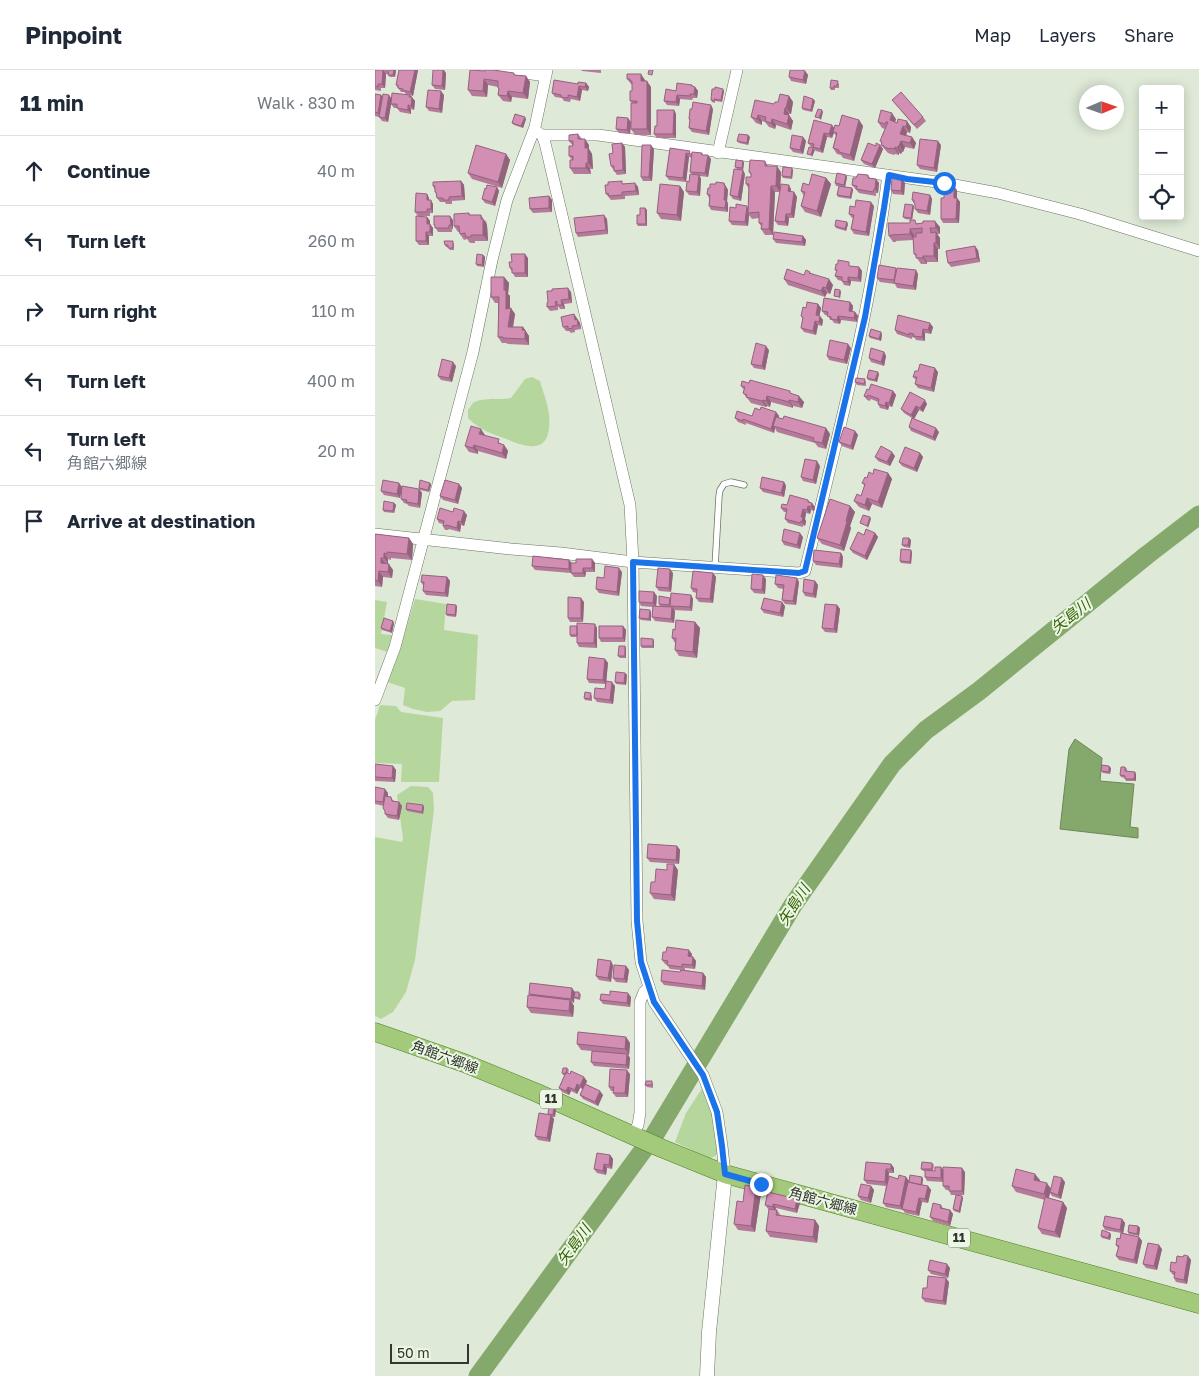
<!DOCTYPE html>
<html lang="en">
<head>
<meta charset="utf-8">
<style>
  :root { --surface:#fff; --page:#f2f2f3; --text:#1f2937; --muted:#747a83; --line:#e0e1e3 }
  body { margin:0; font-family:"Golos Text","Noto Sans JP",sans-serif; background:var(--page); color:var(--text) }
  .controls { position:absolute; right:15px; top:15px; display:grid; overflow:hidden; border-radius:5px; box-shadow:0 2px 12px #0003 }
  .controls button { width:45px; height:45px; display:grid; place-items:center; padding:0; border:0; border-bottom:1px solid var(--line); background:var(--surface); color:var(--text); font:25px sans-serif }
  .compass { position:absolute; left:704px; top:15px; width:45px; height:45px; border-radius:50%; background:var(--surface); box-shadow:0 2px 12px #0003; rotate:88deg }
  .scale { position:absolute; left:15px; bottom:12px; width:79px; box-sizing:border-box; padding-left:5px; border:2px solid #32362f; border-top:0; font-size:14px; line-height:18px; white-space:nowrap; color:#32362f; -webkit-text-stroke:4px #ebf7e4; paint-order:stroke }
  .stop { position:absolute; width:15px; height:15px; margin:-11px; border:4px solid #1a73e8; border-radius:50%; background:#fff }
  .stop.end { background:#1a73e8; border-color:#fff; box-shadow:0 1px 5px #0008 }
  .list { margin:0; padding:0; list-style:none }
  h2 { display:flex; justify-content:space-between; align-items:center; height:65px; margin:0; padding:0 20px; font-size:21px }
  h2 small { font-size:16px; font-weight:400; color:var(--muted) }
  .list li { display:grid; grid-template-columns:32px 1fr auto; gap:15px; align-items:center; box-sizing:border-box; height:70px; padding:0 20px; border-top:1px solid var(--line) }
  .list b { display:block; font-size:19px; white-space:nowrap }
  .list p { margin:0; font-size:16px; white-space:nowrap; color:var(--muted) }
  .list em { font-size:16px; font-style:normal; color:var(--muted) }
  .icon { flex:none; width:28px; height:28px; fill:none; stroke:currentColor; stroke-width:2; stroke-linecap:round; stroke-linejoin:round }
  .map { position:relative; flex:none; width:824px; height:1306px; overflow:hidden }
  header { display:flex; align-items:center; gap:30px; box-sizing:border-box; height:70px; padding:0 25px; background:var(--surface); border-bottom:1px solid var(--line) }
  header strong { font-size:24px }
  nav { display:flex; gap:28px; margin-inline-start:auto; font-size:18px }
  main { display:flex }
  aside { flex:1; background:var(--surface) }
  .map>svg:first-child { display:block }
  .green { fill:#b5d79e }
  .water { fill:#85a96c; stroke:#6c865a }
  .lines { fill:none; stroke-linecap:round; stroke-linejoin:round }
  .river { stroke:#85a96c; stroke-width:19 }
  .service-casing { stroke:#6a7463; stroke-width:7 }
  .minor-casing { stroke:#6a7463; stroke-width:12 }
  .tertiary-casing { stroke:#6a7463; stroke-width:15 }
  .primary-casing { stroke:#527f26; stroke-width:19 }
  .service { stroke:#fff; stroke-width:5.5 }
  .minor { stroke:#fff; stroke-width:11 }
  .tertiary { stroke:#fff; stroke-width:14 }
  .primary { stroke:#a2ca7a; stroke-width:18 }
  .wall { fill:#b57a9a }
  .shaded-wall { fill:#93637d }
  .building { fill:#d28eb3; stroke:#93637d }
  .route { stroke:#1a73e8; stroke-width:6 }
  .labels { text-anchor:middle; stroke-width:4; stroke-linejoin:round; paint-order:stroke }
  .shield { fill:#ebf7e4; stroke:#6a7065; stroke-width:1 }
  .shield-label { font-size:12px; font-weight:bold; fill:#32362f }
  .street-label { font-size:14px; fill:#32362f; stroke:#ebf7e4 }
  .water-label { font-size:15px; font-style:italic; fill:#376203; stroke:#ebf7e4 }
</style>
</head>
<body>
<header>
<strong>Pinpoint</strong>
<nav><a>Map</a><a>Layers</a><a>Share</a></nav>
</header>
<main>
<aside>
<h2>11 min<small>Walk · 830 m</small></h2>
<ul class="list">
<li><svg class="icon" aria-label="ahead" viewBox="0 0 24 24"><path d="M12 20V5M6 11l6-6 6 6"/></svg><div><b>Continue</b></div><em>40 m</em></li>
<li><svg class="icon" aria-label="left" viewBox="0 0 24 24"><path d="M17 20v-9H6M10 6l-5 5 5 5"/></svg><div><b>Turn left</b></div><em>260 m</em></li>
<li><svg class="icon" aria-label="right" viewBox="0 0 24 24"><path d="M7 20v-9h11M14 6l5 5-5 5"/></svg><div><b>Turn right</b></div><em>110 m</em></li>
<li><svg class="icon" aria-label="left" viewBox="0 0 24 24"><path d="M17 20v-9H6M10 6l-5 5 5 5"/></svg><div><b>Turn left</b></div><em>400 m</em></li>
<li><svg class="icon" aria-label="left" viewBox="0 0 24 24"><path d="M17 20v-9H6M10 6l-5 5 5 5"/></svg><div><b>Turn left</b><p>角館六郷線</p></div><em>20 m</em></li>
<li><svg class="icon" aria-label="arrive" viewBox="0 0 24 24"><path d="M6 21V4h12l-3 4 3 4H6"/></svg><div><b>Arrive at destination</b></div></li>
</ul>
</aside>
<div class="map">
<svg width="824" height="1306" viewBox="0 0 824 1306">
  <rect width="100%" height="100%" fill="#dee9d7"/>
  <path class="green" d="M157,307L165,311C168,322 173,334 174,345C177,378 161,382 134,370C117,364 106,361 93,348V340C95,338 96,335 98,333C106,327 126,330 136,328L150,309Z
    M40,529L71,534L69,560L103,565L100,630L77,631L65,641L52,642L38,639L28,635L30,618L12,612L23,585Z
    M0,530L12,532L6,564L17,565L13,582L0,578Z
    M5,635L21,636L26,642L68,648L64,712H26L27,694L0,693V650Z
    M36,716L53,717L58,723L59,740L40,890L31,922L18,942L6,949L0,946V767L27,772L28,768L22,725Z
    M328,1017L338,1044L344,1081C341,1086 339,1088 333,1088L300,1072L311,1043Z"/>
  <path class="water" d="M700,669L727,688L725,711L759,714L755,757L763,758V768L685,759L694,679Z"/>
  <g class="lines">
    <path class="river" d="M103,1306L280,1064L418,835L517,694L551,660L604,621L772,485L824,445"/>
    <defs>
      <path id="service" d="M340,497L344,426L345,420L349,414L356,412L369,415"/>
      <path id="minor" d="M129,0L171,6
        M159,60L167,65H223L569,113L623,123L705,144L824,181
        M167,65L170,73L255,435L258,492L262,851L266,892L279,932L328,1005L342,1042L347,1076L350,1104
        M343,83L362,0
        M0,464L136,479L186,483L258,492L424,503L430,501C462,370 496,239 513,105
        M0,630L20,577L98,282L117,190L132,130L160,57L172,0
        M257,1066L263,1055L265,1043V932L269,922L274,917"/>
      <path id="tertiary" d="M332,1306L334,1262L350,1104"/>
      <path id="primary" d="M0,962L89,993L160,1022L286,1078L350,1104L824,1234"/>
    </defs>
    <use href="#service" class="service-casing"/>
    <use href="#minor" class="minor-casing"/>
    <use href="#tertiary" class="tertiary-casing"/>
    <use href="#primary" class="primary-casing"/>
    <use href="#service" class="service"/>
    <use href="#minor" class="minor"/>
    <use href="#tertiary" class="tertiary"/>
    <use href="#primary" class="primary"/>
  </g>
  <path class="wall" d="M0,0H13V4H11L10,18H6V21L0,20Z
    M14,0H21L20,7H15L13,5Z
    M24,0H43L38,26L35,25L40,31L39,40L36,39V44L25,42L22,38H19L16,34L13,52L7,51L4,47L0,46V24L6,25L8,28L17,29L31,24L29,22H26L21,15Z
    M95,0L151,6L155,12L153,29L137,27L136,32L128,31L123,25L124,20L123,17L113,15L112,27L97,26L93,20Z
    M206,0H226V3L207,1Z
    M430,1L433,5L431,14L416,11L414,7Z
    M71,3L70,20L60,19L57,15Z
    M252,9L270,10L276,17V65H260L256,59V52L255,64L244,63L241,59L256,52L257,33L255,31L257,21V15Z
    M211,13L214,17L213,21L207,20L205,31L196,29L195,32L189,31L187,28L180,27L177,23L203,14Z
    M464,13V18H460V20H456L455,18Z
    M317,15L318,17H320L323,21L322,28H318L317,30L305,29L304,36L292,35L289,31L301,21Z
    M349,21L347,32L340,31V33L337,32L336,30Z
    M69,25L67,43L54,41L51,37Z
    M414,26L418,32L416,44H414V45L418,51L416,60L401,55L400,59L394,57L390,52L387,51V55L381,53L376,47Z
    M438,29L440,31L437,42L428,40L427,38Z
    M517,30L548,47L551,51L542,59Z
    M317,39H338L334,65L317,62L314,58L315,51L314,49Z
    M299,40L301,44V68H282L279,64L282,56Z
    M151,49L148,58L139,55L137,53Z
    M521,49L520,52L536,57L535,63L532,62L531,65L537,67L541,73L539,79L530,77L528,82H527L526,84L524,83V85L520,84L519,85L513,83L506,75L507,73L505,71L510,59L507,58L503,52Z
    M439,50L459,58L484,50L488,56L479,91L468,88L466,85L462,84L458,78L461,66L459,63L457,68L452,67L448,83L441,81L438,78L436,77L433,73Z
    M203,64L207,69L214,75V79L217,84L218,99H215L216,104H199L195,98L197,90L194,86L198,76L194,71Z
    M375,67L373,75L364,73L362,71Z
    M428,67L431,71L428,84L418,82L415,78Z
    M247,73L250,77L251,104L242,105L236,96Z
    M505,75L508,79L500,98L489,94L486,90L501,76Z
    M566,75L562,102L545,99L542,95Z
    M295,78L317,84L327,83L328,85L336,89L333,107L325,106L326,109L325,126L314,125L311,121L317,104L315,102L317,88L314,87L311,112L294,110L291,106Z
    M279,79L277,111H268L266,107Z
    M131,84L135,90L127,118L97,109L93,103Z
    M368,91L369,93L368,100L362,99L360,97Z
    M390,91L393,96L406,102L405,117L416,119V122H419L422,127L419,148H414L413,156L403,155L400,151L405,122H400L398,165H390L386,159V156L384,153V148L377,149L374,145L373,156L357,155L354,151L373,138L374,119L371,114L376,107V105L374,102Z
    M418,100L417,109L408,108L407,106Z
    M370,104L366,131L358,129L355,125Z
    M471,105L472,107L470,117L477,118L478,120L476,129L463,127L462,125L464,116H461L460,113Z
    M493,105L495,108L501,109L504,113L503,123H501V126L484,123L477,115L481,108Z
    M451,108L456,114L446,147L430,142L426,136L429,126L426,121L434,115Z
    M527,109L530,113L529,125L518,124L516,120Z
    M86,111L89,115L90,130L77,131V134H71L70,132H65L62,128L60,120L58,116Z
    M260,113L263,117L264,125L250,126V129L236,130L231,124L248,114Z
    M349,113L353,120L352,131L353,134V142L336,140L334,136V128L332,124L341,114Z
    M305,116L309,122L306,151L286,149L282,143Z
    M122,117L124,121L120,136L110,133L107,129L111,119Z
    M582,120V128L585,132L584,153H568L566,149L569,128Z
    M52,124L54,128V130L58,134V143H55V146H43L40,142Z
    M555,125L557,129L555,145L543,143L540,139V135L537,130Z
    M174,126L177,130V142L158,143L155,139Z
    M538,135L539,137L537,150L530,149L528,147Z
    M499,136L494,166L479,164L476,159L478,148H477L474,144L480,137Z
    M270,138L272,140V156H263L262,154Z
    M94,143L95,145L111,151L112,155L113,171H100V173H95L92,169L89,170L85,164L84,162H83L79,156Z
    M52,147L55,151V154L58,158V166H54V175H44L41,171Z
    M232,149L233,164L203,167L201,163Z
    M78,150V159H77V162H63L59,155Z
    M543,153L565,157V164H562L565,168V179H563V192H552V194H546L539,184L538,170L521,171V172H518L514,166Z
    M473,154L471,161L461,158L460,156Z
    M428,166L431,170L430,176L401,173L398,169Z
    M79,173V180H75L73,177H71L70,175Z
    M603,180L605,192L576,197L573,193Z
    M108,185L110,187L109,197L102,196L101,194Z
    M153,188V207H140L135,198Z
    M477,196L484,197L487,201L486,212L476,211L475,216L469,215L467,211L463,210L460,206L462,202L460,200Z
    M522,199L543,204L541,220L522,218L520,214L505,212L502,208Z
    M435,202L436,203L458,215L455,224L452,223L450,227L413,215L409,209L429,205Z
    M129,207L134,213L133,224L135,226V238L140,244L138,257H148L154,266V275L133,274L131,273H127L123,267V233H120L116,227Z
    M196,222L197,233L189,234L190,239H185L183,236V240L175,241L172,237L173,232Z
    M475,232L478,236L477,242H480L483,246L482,252L466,250L465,254L459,253L457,250H455L453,245H450L447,241Z
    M443,234L446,238L444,246L448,250L447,256L443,255L441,265L429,262L426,258L428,249L426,246L431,238Z
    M199,244L205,253L206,259L200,260V262L196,263L194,261H191L188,257Z
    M558,257L556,264L550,263V271L541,270L540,268L537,267V269L522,264L520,260Z
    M507,264L506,271L495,268L494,266Z
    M476,278L472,294L454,290L452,286Z
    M394,280L390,300L379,298L376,294Z
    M509,282L511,286L509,296L496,292L494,288Z
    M81,296L77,312L66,310L63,306Z
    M543,301L563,302L559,322L543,318L540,314L541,310L538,307Z
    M504,304L502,312L493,310L492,308Z
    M491,311V316L482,315L480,312Z
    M366,316L417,324L429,332L427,338L418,336V338L396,332L395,337L392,336L391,337L376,333L368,323L369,320Z
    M494,320L518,321L521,325L517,337L514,336L513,340L505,338L503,334V332L496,329L495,331L492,330L489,326Z
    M552,334L548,342L544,340L539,349L564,362L560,371L536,361L534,357L537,348L529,343L526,339Z
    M385,340L401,342L404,346L403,348L451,358L455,364L451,379L443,377L440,373L402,362L400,358L399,363L371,353V355L363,352L360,348L377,346Z
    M480,361L483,365L478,380L467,376L464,372Z
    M110,365L129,375L133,381L131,389L103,381V384L94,382L90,376Z
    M545,383L548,387L542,402L527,396L524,392Z
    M520,386L515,396L503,391L500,387Z
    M445,396L441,414L428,411L426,407Z
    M513,403L517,409L507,438L497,434L494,441L484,437L479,431L486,426L490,416L487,413L492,408L498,404Z
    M409,412L411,416L409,427L388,422L385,418Z
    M55,413L56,415L54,422L45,420L44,418Z
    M84,414L87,418L83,434L68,430L65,426Z
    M27,417L25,428L9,425L6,421Z
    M44,419L47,423L45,438L34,436L32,434L29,433L26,429Z
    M433,430L440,437L439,441L436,440L435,444L431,443L430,449L431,451L430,456L428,455V457L413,453L410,449L411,442H409L406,438L412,435Z
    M19,433L21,435L19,443L9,442L8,440Z
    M475,436L480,442L475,456L476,458L469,481L447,474L442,468Z
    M92,445L89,456L86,455L85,462L74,459L73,460H70L68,456V454L64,453L62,449Z
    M500,463L503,467L492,490L478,483L475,479L489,465Z
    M0,464L34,468L38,474L37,490L16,488V490L13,489V494L18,500L17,508L8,507L7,517L0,516Z
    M428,467L425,479L409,475L407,471Z
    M536,470L535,478L529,477L527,475Z
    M537,482L536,494L526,493L525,491Z
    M466,483L468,487L467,498L441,495L438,491Z
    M217,489L220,493V502H211L210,507H199L196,503L160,500L157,496L194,490L197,493H201Z
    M247,502L244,526L224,523L221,519L229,508Z
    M298,503L296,522L284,521L281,517Z
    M338,503L341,507L338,533L324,532L321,528L322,523L318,522L316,518Z
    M72,507L75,511L73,527L51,525L48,521V515L46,512Z
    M391,509L390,524L379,523L376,519Z
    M440,511L443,515L441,528L430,526L428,522Z
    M424,512L421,535L410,534L407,530L408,519L403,518L400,514Z
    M316,525L318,529L317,541L298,540L300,541L299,553L280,551L277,547L278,537L266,536L264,532L282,526L281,536L297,537L296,536V537L285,536L284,534L296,529Z
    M209,532L208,552H195L193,548Z
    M81,535L82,537L81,547L72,546L71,544Z
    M462,535L465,539L462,563L450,562L447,558Z
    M410,536L408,547L389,543L386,539Z
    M276,542V551L266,550L264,548Z
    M320,552L325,558L322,588L304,586L300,580V573L297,568L300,560Z
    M19,553L17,563L7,560L6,558Z
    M248,556L251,560L250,572H226L224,568Z
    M222,558V578L204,577L202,573V567H196L195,565Z
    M279,571V578H267L266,576Z
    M251,578V588H245L243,586Z
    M230,589L233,593L231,611L240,616L238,634L222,632L219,628L230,619V614L214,613L212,609Z
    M250,603L252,605L251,615L241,614L240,612Z
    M217,625V631L210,630L209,628Z
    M0,694L18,696L21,700L20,712L0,711Z
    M750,697L752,699V701L761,704V711H751L750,708L746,707L745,705Z
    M736,698L735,704L728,703L726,701Z
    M0,717L13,723V726L19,731L24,732L27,736L24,750L13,748L10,744V741L9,736L0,734Z
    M49,737L48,744L32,741L31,739Z
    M302,776L305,780L304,794L275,792L272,788Z
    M292,800H303L300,831L279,829L275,823L280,812Z
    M317,884L316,886L318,887L321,891L320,899L310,898V900L328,903L331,907L330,920L289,915L286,911L305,902V900L295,899L292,895L290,894L287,890Z
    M238,895L236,912L224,910L221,906Z
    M251,896L254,900L252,913L241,912L238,908Z
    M200,922L206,924L205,930L201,929L199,928V933L197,932L199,936L198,947L156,943L152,937L155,925L154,924Z
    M235,925L256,927L255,937L228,934L225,930Z
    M251,967L255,973L254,985L253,984L255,988L254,999L219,996L216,992L217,981L206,980L202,974Z
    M192,998L194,1000L193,1003L212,1011L211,1014L228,1025L223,1036L208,1029L205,1025L208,1019L205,1018L202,1024L196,1021L194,1025L187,1022L184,1018L190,1005H188L187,1003Z
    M255,1004L253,1027H241L238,1023L239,1021H236L234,1017Z
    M278,1013V1018L272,1017L270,1015Z
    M181,1038L180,1047H177L179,1049L175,1072L163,1070L160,1066L174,1045Z
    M235,1085L238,1089L237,1099L232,1098L231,1105L222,1103L219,1099Z
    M557,1093L559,1095L558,1101L590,1102L589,1125H581L587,1126L588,1128L585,1143L579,1141L578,1139L581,1125H576L574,1120H571L568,1116V1112L552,1111L550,1107V1101H548L546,1099Z
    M516,1094L519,1098V1103H514L513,1107L523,1109L531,1107L534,1111L547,1107L548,1109L547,1115L553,1116L556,1120L553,1133L547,1132L544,1146L530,1143L528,1140L511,1137L508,1133L511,1116L492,1114L489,1110Z
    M665,1110L664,1111L676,1118L690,1112L686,1129L677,1126L675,1123L674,1128L688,1132L692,1138L685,1168L667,1164L663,1158L670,1130L641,1122L637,1116Z
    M496,1116L499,1120L496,1133L486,1130L483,1126Z
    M386,1123L380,1162L363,1160L359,1154L368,1132Z
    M422,1129L425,1133L422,1143L401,1138V1140H402L406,1146L440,1150L444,1156L442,1173L395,1167L391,1161L394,1140L390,1135Z
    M566,1135L568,1138L575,1140L578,1144L575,1156L558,1151L555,1147Z
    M747,1149L750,1153L748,1163L764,1167L767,1171L762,1194L744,1190L741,1186L743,1178L741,1175L745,1169L746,1163L730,1160L728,1156Z
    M763,1156L765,1158L764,1166L754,1164L753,1162Z
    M735,1163L736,1165L735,1170L727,1168L726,1166Z
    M787,1179L782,1200L771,1198L768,1194Z
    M813,1186L816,1190L812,1214L801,1212L799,1208V1205H798L795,1201L801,1193L808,1187Z
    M575,1198L573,1208L556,1204L553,1200Z
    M574,1212L571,1235L550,1232L547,1228L552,1218Z"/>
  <path class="shaded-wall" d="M8,0L11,4L10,18L7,14Z
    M19,0H21L20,7L18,5Z
    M40,0H43L38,26L35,22Z
    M68,0H69L71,3L70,20L67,16Z
    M430,1L433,5L431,14L428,10Z
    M266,4L270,10V17L266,11Z
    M151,6L155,12L153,29L148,23Z
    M109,9L113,15L112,27L108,21Z
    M272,11L276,17V65L272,59Z
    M211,13L214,17L213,21L210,17Z
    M204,16L207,20L205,31L202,27Z
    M320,17L323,21L322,28L319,24Z
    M348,19L349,21L347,32L346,30Z
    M66,21L69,25L67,43L64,39Z
    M133,21L137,27L136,32L132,26Z
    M6,25L9,29L6,47L3,43Z
    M14,25L17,29L13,52L10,48Z
    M35,25L40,31L39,40L36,36Z
    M302,25L305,29L304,36L301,32Z
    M414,26L418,32L416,44L411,38Z
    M438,29L440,31L437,42L436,40Z
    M33,35L36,39V44L33,40Z
    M336,35L338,39L334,65L331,61Z
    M410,38L414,44L413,50L409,44Z
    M299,40L301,44V68L298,64Z
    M447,40L448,42L446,50L444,48Z
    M517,43L521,49L519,56L515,50Z
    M383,45L387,51V55L382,49Z
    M414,45L418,51L416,60L412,54Z
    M150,47L151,49L148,58L146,56Z
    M253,48L256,52L255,64L252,60Z
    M397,49L401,55L400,59L396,53Z
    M484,50L488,56L479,91L475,85Z
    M532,51L536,57L535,63L531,57Z
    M457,55L460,59L457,68L454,64Z
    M528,56L532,62L530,70L525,64Z
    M449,63L452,67L448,83L445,79Z
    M373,65L375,67L373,75L372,73Z
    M428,67L431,71L428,84L425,80Z
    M537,67L541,73L539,79L535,73Z
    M210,69L214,75V79L217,84L218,99L213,93L210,78Z
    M526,71L530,77L528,82L524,76Z
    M563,71L566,75L562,102L559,98Z
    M247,73L250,77L251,104L248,100Z
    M276,75L279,79L277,111L274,107Z
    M505,75L508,79L500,98L497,94Z
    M523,76L527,82L526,84L522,78Z
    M520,77L524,83V85L520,79Z
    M438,78L440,80L437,87L436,85Z
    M311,83L314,87L311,112L308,108Z
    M131,84L135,90L127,118L123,112Z
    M333,85L336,89L333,107L330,103Z
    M368,91L369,93L368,100L367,98Z
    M211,93L215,99L216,104L211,98Z
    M402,96L406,102L405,122L401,116Z
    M417,98L418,100L417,109L416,107Z
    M368,100L370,104L366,131L363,127Z
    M324,105L326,109L325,126L322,122Z
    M471,105L472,107L470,117L469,115Z
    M451,108L456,114L446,147L442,141Z
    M501,109L504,113L503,123L500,119Z
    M527,109L530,113L529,125L526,121Z
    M86,111L89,115L90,130L87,126Z
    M260,113L263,117L264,125L261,121Z
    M349,113L353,120L352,131L353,134V142L350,138L349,130Z
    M414,115L416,119V125L413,121Z
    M305,116L309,122L306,151L302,145Z
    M396,116L400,122L398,165L394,159Z
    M579,116L582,120V132L579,128Z
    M122,117L124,121L120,136L117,132Z
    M477,118L478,120L476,129L475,127Z
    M419,122L422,127L419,148L416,144Z
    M52,124L54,128V134L52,130Z
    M555,125L557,129L555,145L552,141Z
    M174,126L177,130V142L174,138Z
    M582,128L585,132L584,153L581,149Z
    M56,130L58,134V143L56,139Z
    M496,132L499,136L494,166L491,162Z
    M538,135L539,137L537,150L536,148Z
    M372,136L374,140L373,143L374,145L373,156L370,152Z
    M270,138L272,140V156L271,154Z
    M411,144L414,148L413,156L410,152Z
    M106,145L112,155L113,171L108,165Z
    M229,145L232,149L233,164L231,160Z
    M75,146L78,150V159L76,155Z
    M52,147L55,151V158L52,154Z
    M560,151L565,157V164L561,158Z
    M472,152L473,154L471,161L470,159Z
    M55,154L58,158V166L55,162Z
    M535,159L539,165V170L535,164Z
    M51,162L54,166V175L51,171Z
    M561,162L565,168V179L561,173Z
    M428,166L431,170L430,176L427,172Z
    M559,173L563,179V192L559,186Z
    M600,176L603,180L605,192L602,188Z
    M150,184L153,188V207L150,203Z
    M108,185L110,187L109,197L107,195Z
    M548,186L552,192V194L548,188Z
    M484,197L487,201L486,212L483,208Z
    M541,200L543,204L541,220L538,216Z
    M129,207L134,213L133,224L135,226V245L131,239Z
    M473,207L476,211L475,216L473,212Z
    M454,209L458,215L455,224L451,218Z
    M448,217L452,223L450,227L446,221Z
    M193,218L196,222L197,233L194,229Z
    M465,220L466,222L465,229L464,227Z
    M186,230L189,234L190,239L187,235Z
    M475,232L478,236L477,245L474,241Z
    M443,234L446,238L444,249L441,245Z
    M136,238L140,244L137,263L133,257Z
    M480,242L483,246L482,252L479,248Z
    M199,244L205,253L206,259L200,250Z
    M445,246L448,250L447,256L444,252Z
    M463,246L466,250L465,254L462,250Z
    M440,251L443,255L441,265L438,261Z
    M555,253L558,257L556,264L553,260Z
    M148,257L154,266V275L150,269L147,260Z
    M548,259L550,263V271L547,267Z
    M506,262L507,264L506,271L504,269Z
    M473,274L476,278L472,294L469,290Z
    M391,276L394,280L390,300L387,296Z
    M509,282L511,286L509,296L506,292Z
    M78,292L81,296L77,312L74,308Z
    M560,298L563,302L559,322L556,318Z
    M503,302L504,304L502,312L500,310Z
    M518,321L521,325L517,337L514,333Z
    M392,326L396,332L395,337L391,331Z
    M424,326L429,332L427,338L423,332Z
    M388,330L392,336L391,337L387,331Z
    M414,330L418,336V338L414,332Z
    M550,330L552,334L548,342L545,338Z
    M511,332L514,336L513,340L510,336Z
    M541,336L544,340L539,349L536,345Z
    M401,342L404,346L401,356H398L400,358L399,363L396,359Z
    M451,358L455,364L451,379L447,373Z
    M561,358L564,362L560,371L558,367Z
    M106,359L110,365L109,370L104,364Z
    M480,361L483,365L478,380L476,376Z
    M99,375L103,381V384L98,378Z
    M129,375L133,381L131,389L127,383Z
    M517,382L520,386L515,396L512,392Z
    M545,383L548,387L542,402L539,398Z
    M442,391L445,396L441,414L438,410Z
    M513,403L517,409L507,438L503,432Z
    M409,412L411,416L409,427L406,423Z
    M24,413L27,417L25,428L22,424Z
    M55,413L56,415L54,422L53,420Z
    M84,414L87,418L83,434L80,430Z
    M44,419L47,423L45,438L43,434Z
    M492,428L497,434L494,441L490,435Z
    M19,433L21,435L19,443L18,441Z
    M437,433L440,437L439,441L436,437Z
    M433,436L436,440L435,444L432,440Z
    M475,436L480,442L475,456L476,458L469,481L465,475Z
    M428,439L431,443L430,449L431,451L430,456L427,452L426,447Z
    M89,441L92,445L89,456L86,452Z
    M495,447L496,449L493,458L492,456Z
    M83,451L86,455L85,462L82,458Z
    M425,463L428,467L425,479L422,475Z
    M500,463L503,467L492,490L490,486Z
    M34,468L38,474L37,490L32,484Z
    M534,468L536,470L535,478L533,475Z
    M536,480L537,482L536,494L535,492Z
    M9,483L13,489V494L9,488Z
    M466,483L468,487L467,498L464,494Z
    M6,488L11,494L6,493Z
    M217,489L220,493V502L217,498Z
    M194,490L197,494L196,503L194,499Z
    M14,494L18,500L17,508L13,502Z
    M208,498L211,502L210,507L208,503Z
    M244,498L247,502L244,526L242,522Z
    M295,499L298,503L296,522L294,518Z
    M4,501L8,507L7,517L3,511Z
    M338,503L341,507L338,533L335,529Z
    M388,505L391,509L390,524L387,520Z
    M72,507L75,511L73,527L70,523Z
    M422,508L424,512L421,535L418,531Z
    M440,511L443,515L441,528L438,524Z
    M279,522L282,526L281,537L278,533Z
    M316,525L318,529L317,541L315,537Z
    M206,528L209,532L208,552L206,548Z
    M407,532L410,536L408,547L405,543Z
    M81,535L82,537L81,547L80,545Z
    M462,535L465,539L462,563L459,559Z
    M297,537L300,541L299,553L296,549Z
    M275,540L276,542V551L274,549Z
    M18,551L19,553L17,563L15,561Z
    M320,552L325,558L322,588L318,582Z
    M220,554L222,558V578L219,573Z
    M248,556L251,560L250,572L248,568Z
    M278,569L279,571V578L278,576Z
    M250,576L251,578V588L250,586Z
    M230,589L233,593L231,615L228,610Z
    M250,603L252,605L251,615L249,613Z
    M237,612L240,616L238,634L235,630Z
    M18,696L21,700L20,712L17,708Z
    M734,696L736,698L735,704L734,702Z
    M760,702L761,704V711L759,709Z
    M10,719L13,723L11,736L8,732Z
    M24,732L27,736L24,750L22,746Z
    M48,735L49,737L48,744L47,742Z
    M302,776L305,780L304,794L301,790Z
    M299,794L303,800L300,831L296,825Z
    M314,880L317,884L316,890L313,886Z
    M318,887L321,891L320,899L317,895Z
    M236,891L238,895L236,912L233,908Z
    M251,896L254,900L252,913L249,909Z
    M328,903L331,907L330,920L327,916Z
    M197,918L200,922L199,933L196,929Z
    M253,923L256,927L255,937L252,933Z
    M195,930L199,936L198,947L194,941Z
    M251,967L255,973L254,985L250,979Z
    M252,984L255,988L254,999L251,995Z
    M252,1000L255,1004L253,1027L250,1023Z
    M209,1007L212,1011L208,1020L205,1016Z
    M202,1014L205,1018L202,1024L200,1020Z
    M193,1017L196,1021L194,1025L191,1021Z
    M225,1021L228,1025L223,1036L220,1032Z
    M179,1036L181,1038L180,1047L178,1045Z
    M176,1045L179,1049L175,1072L172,1068Z
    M235,1085L238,1089L237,1099L234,1095Z
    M229,1094L232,1098L231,1105L228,1101Z
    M516,1094L519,1098V1103L516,1099Z
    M566,1097L569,1101L568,1112L566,1108Z
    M587,1098L590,1102L589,1125L587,1121Z
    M511,1099L514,1103L513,1116L510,1112Z
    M660,1104L665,1110L663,1116L659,1110Z
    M531,1107L534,1111L528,1140L525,1136Z
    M547,1107L548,1109L547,1117L546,1115Z
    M687,1108L690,1112L686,1129L683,1125Z
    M672,1113L676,1119L673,1130L669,1124Z
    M496,1116L499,1120L496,1133L493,1128Z
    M553,1116L556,1120L553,1133L550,1129Z
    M381,1117L386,1123L380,1162L376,1156Z
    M587,1126L588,1128L585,1143L584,1141Z
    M544,1128L547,1132L544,1146L541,1142Z
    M422,1129L425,1133L422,1143L420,1139Z
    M688,1132L692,1138L685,1168L680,1162Z
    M398,1134L401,1138L400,1141L398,1137Z
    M575,1140L578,1144L575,1156L573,1152Z
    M747,1149L750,1153L748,1164L745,1160Z
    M440,1150L444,1156L442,1173L438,1167Z
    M763,1156L765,1158L764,1166L762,1164Z
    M735,1163L736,1165L735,1170L733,1168Z
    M764,1167L767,1171L762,1194L759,1190Z
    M784,1175L787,1179L782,1200L779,1196Z
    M813,1186L816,1190L812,1214L809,1210Z
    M572,1194L575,1198L573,1208L570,1204Z
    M571,1208L574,1212L571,1235L568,1231Z"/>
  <path class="building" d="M0,0H8L7,14H3V17L0,16Z
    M14,0H19L18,5H13Z
    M24,0H40L35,22L28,20V19L23,18V15H21Z
    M58,0H68L67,16L57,15Z
    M95,0L110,1V0H118L139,3V5L151,6L148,23L133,21L132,26L123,25L124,18H123V11L109,9L108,21L93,20Z
    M274,0H278L277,5L273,4Z
    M415,0H427L430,1L428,10L414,7Z
    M252,4H266V11H272V59H256V33H262V31H255V21H257V11H255V9H252Z
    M179,10L203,14V12L211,13L210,17L204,16L202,27L193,25V28L186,27V25L177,23Z
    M456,10L463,11L462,16H459L458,18H455Z
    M302,13L317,15V16L320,17L319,24H315V26L302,25L301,32L289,31L291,19L301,21Z
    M340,17L348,19L346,30L339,29V31L336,30L337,19H340Z
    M53,20L66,21L64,39L51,37Z
    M526,22L548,47L539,55L517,30Z
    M17,23L35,25L34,27H37L36,36L33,35V40L22,38V34H16Z
    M0,24L6,25L3,43L0,42Z
    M8,24L14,25L10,48L4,47Z
    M405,24L414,26L411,38H410L409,44L414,45L412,54L397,49L396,53L390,51L391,47L383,45L382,49L376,47L380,30L399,34L400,32H403Z
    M429,26L438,29L436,40L427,38Z
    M318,32L336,35L331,61L314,58L315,49H314L315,39H317Z
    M443,39L447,40L444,48L440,47Z
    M282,40H299L298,64H279L280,56H282Z
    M506,40L517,43L515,50L522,53L523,49L532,51L531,57L528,56L525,64L537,67L535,73L526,71L524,76H523L522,78L520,77V79L515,78V79L509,77V76L506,75L507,72L505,71L513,52H511L510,54L503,52Z
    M140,44L150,47L146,56L137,53Z
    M467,45L484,50L475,85L464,82V80L458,78L462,63L458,62L460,55L464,56Z
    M242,47L253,48L252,60L241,59Z
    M439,50L457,55L454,64L449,63L445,79L438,77L439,74L433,73Z
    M203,64V69H210V78H213V93H211V98H195V90H198V86H194V76H198V71H194V65Z
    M364,64L373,65L372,73L362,71Z
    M417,65L428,67L425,80L415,78Z
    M545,69L563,71L559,98L542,95Z
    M247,73L248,100L239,101V96H236L234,84L238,83L237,74Z
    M493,73L501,76V73L505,75L497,94L486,90Z
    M101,75L131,84L123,112L93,103Z
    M267,75H276L274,107H266Z
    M434,77L438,78L436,85L432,84Z
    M295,78L315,81L314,84L311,83L308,108L291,106Z
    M317,82L327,83V85H333L330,103L315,102Z
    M361,90L368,91L367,98L360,97Z
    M375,90L390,91V96H402L401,116H396L394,159H386L387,153H384V142L373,143L374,114H371V107H376V103L374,102Z
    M408,97L417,98L416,107L407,106Z
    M359,99L368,100L363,127L355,125Z
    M462,103L471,105L469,115L460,113Z
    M315,104L324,105L322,122L311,121L312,111L314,112Z
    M437,104L451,108L442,141L426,136L430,122L426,121L428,113L434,115Z
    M483,104L493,105V108L501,109L500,119H499L498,122L481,119L482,116L477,115L478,108H481Z
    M517,108L527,109L526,121L516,120Z
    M86,111L87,126L74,127V130H68V128H62L61,122H60V116H58V112Z
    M247,111V114L260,113L261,121L247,122V125L234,126L233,123L231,124L230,115H233V112Z
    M341,112L349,113V115L350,116L349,130H351L350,138L334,136L335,125L332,124L333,118H335V114H341Z
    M285,114L305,116L302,145L282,143Z
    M406,114L414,115L413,121L419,122L416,144H411L410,152L400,151Z
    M112,115L122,117L117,132L107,129L110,118L111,119Z
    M569,115L579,116V128H582L581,149H566V128H569Z
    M464,116L477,118L475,127L462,125Z
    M538,122L555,125L552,141L540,139V134L539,133V130H537Z
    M41,123L52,124V130H56V139H52V142H40Z
    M174,126V138L155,139L154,128Z
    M481,130L496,132L491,162L476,159L479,145L474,144L475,136L480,137Z
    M361,134L372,136L370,152L354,151L355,137L361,138Z
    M530,134L538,135L536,148L528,147Z
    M265,138H270L271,154H262V145H265Z
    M94,143V145H106V149H108V165H96V167H91L90,163L85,164L84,156H79V144Z
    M229,145L231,160L201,163L199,148Z
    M41,146L52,147V154H55V162H51V171H41Z
    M59,146H75L76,155H74V158H60V155H59Z
    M461,150L472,152L470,159L460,156Z
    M535,150H540L541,154L548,153V151H560L561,158H555L556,163L561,162V173H559V186H548V188H541V184H539L538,167H541V163H547V158L535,159V164L516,165V166H514L513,153H535Z
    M399,162L428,166L427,172L398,169Z
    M69,171H78V178H73V175H70Z
    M600,176L602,188L573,193L571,181Z
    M102,184L108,185L107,195L101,194Z
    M136,184H150V203H137V198H135L134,192H137Z
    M463,190L474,192V196L484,197L483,208L473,207V212L467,211V207L460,206L462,200H460L461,194H463Z
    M504,195L521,198L519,210L502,208Z
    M522,198L541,200L538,216L519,213Z
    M412,199L429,205L431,200L435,202L434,203L454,209L451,218L448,217L446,221L409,209Z
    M116,207H129V220H131V239L136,238L133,257H148L147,260H150V269L128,268V267H123L124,227H116Z
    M193,218L194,229L186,230L187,235H182V231L180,232L181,236L172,237V233L173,232L172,221H177V219Z
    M460,219L465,220L464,227L459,226Z
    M449,228L475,232L474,241L480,242L479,248L463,246L462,250L456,249V247L452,246L453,242L447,241Z
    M432,232L443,234L441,245L445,246L444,252L440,251L438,261L426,258L428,247L426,246L428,237L431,238Z
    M199,244L200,250L202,249L203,255L197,256L198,258L193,259V256L188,257L186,247Z
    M523,245L555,253L553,260L548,259L547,267L538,266L539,264L534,263V265L520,260Z
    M496,259L506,262L504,269L494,266Z
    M455,270L473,274L469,290L452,286Z
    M381,273L391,276L387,296L376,294Z
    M496,278L509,282L506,292L494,288Z
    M67,289L78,292L74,308L63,306Z
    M545,294L560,298L556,318L540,314L542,307H538L540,301H543Z
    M494,300L503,302L500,310L492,308Z
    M481,308L490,309L489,314L480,312Z
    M375,310L415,321V323L424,326L423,332L414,330V332L392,326L391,331L388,330L387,331L371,327L372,325L368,323L370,317L366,316L367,311L374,313Z
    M496,314L518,321L514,333L511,332L510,336L503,334L504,329L493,325L492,327L489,326L492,319L494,320Z
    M535,322L550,330L545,338L541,336L536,345L526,339Z
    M386,337L401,342L396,359L368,349V351L360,348L362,341L377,346L380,338L385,340Z
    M409,346L451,358L447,373L438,371L439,368L398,356L401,347L408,349Z
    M537,348L561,358L558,367L534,357Z
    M96,356L106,359L104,364L124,369L123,373L129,375L127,383L99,375L98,378L90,376Z
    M469,357L480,361L476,376L464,372Z
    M506,376L517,382L512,392L500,387Z
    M530,377L545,383L539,398L524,392Z
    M430,389L442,391L438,410L426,407Z
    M499,399L513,403L503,432L492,428L490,435L479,431L482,424L486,426L490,414L487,413L490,407L492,408L494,402L498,404Z
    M387,407L409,412L406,423L385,418Z
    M8,410L24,413L22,424L6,421Z
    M45,410L55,413L53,420L44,418Z
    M70,410L84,414L80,430L65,426Z
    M27,416L44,419L43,434L31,432L32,430L26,429Z
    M415,425L433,430V432L437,433L436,437L433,436L432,440L428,439L426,447H428L427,452L426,451L425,453L410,449L412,439L406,438L407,434L412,435Z
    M455,429L475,436L471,451L472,452L465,475L442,468Z
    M9,431L19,433L18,441L8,440Z
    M65,438L78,442L79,438L89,441L86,452L83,451L82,458L71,455L70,456H68L69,451L62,449Z
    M488,445L495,447L492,456L485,453Z
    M409,459L425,463L422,475L407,471Z
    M491,459L500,463L490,486L475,479L483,462L489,465Z
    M0,464L34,468L32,484L12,482V484L9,483V488H6V493L14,494L13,502L4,501L3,511L0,510Z
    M528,468H534L533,475H527Z
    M526,479L536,480L535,492L525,491Z
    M439,480L466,483L464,494L438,491Z
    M158,486L194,490V499L157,496Z
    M201,489H217V498H208V503H196V493H201Z
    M230,496L244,498L242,522L221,519L222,507L229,508Z
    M283,498L295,499L294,518L281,517Z
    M318,501L338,503L335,529L321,528L322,519L316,518Z
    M377,504L388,505L387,520L376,519Z
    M47,505L72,507L70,523L48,521L49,512H46Z
    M401,505L422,508L418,531L407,530L409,515L400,514Z
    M429,509L440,511L438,524L428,522Z
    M264,521L279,522L278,533L264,532Z
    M296,523L316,525L315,537L295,536Z
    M284,526L295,528L294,535L284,534Z
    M193,527L206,528V548H193Z
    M389,528L407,532L405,543L386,539Z
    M72,534L81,535L80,545L71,544Z
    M450,534L462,535L459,559L447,558Z
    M278,536L297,537L296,549L277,547Z
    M265,539L275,540L274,549L264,548Z
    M9,548L18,551L15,561L6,558Z
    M301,550L320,552L318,582L300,580L301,568H297L298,559L300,560Z
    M202,553L220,554L219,573H202Z
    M195,556H202V565H195Z
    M224,556H248V568H224Z
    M266,568L278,569V576H266Z
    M244,576H250V586H243Z
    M214,587L230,589L228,610L212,609Z
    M241,602L250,603L249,613L240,612Z
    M231,611L237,612L235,630L219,628L220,618L230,619Z
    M210,622L216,623L215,629L209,628Z
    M0,694L18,696L17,708L0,707Z
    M727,695L734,696V702L726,701Z
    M746,697H750V701L760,702L759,709H750V706L745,705Z
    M0,717L10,719L8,732L0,731Z
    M10,726L16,727L17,731L24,732L22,746L10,744V741L8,738Z
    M32,733L48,735L47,742L31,739Z
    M273,774L302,776L301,790L272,788Z
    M292,794H299L296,825L275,823L276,812H280L281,799L292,800Z
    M292,877L314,880L313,886L318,887L317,895L307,894V897L292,895L293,891L287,890L288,882H291Z
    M223,889L236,891L233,908L221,906Z
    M239,895L251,896L249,909L238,908Z
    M287,900L305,902L306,900L328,903L327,916L286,911Z
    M155,913L197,918L196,929L154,924Z
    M235,921L253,923L252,933L225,930L226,924L235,925Z
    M200,922H204V928L199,927Z
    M153,925L195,930L194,941L152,937Z
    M203,962L251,967L250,979L202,974Z
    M217,981L252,984L251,995L216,992Z
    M188,998H192L191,1004L187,1003Z
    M235,999L252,1000L250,1023H238L239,1017H234Z
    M196,1001L209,1007L205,1016L202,1014L200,1020L193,1017L191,1021L184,1018L191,1002L195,1004Z
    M271,1011H277V1015H270Z
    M210,1014L225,1021L220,1032L205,1025Z
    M174,1035L179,1036L178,1045L173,1044Z
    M164,1043L176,1045L172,1068L160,1066Z
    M222,1083L235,1085L234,1095L229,1094L228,1101L219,1099Z
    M491,1092L516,1094V1099H511L510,1112L489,1110Z
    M547,1092L557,1093V1099H546Z
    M560,1097H566V1108L550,1107V1100L560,1101Z
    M568,1097L587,1098V1121H574V1116H568Z
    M641,1099L660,1104L659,1110L672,1113L669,1124L637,1116Z
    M524,1105L531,1107L525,1136L508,1133L514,1106L523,1109Z
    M535,1105L547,1107L546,1115L534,1112Z
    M679,1106L687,1108L683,1125L675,1122Z
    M533,1112L553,1116L550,1129L544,1128L541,1142L527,1139Z
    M486,1114L496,1116L493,1128L483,1126Z
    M370,1115L381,1117L376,1156L359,1154L362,1131L368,1132Z
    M393,1122L422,1129L420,1139L398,1134V1137L390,1135Z
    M581,1125L587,1126L584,1141L578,1139Z
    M670,1127L688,1132L680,1162L663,1158Z
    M558,1133L566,1135L565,1138L575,1140L573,1152L555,1147Z
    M394,1139L402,1140L401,1145L440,1150L438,1167L391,1161Z
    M730,1146L747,1149L745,1160L728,1156Z
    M754,1155L763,1156L762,1164L753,1162Z
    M727,1160L735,1163L733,1168L726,1166Z
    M746,1163L764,1167L759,1190L741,1186L744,1176L741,1175L742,1168L745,1169Z
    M773,1173L784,1175L779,1196L768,1194Z
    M809,1185L813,1186L809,1210L799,1208L800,1202L795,1201L796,1192L801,1193L802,1186L808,1187Z
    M555,1190L572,1194L570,1204L553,1200Z
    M553,1206L571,1208L568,1231L547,1228L548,1218H552Z"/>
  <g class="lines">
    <path class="route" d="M386,1114L350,1104L347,1076L342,1042L328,1005L279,932L266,892L262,851L258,492L424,503L430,501L490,247L509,138L514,105L532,109L569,113"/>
  </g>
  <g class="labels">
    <g class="shield">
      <rect x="165" y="1019.5" width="22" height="19" rx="4"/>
      <rect x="573" y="1158.5" width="22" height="19" rx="4"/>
    </g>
    <g class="shield-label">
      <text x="176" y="1033">11</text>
      <text x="584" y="1172">11</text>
    </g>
    <g class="street-label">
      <text transform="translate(70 987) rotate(20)" y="5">角館六郷線</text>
      <text transform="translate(448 1131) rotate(15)" y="5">角館六郷線</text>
    </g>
    <g class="water-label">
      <text transform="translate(696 546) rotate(-38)" y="5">矢島川</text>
      <text transform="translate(419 835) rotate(-57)" y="5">矢島川</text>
      <text transform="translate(199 1175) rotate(-54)" y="5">矢島川</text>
    </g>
  </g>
</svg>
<div class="controls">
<button>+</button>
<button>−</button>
<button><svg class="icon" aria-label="locate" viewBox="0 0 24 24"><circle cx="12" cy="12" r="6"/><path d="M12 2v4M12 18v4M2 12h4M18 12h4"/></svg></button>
</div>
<svg class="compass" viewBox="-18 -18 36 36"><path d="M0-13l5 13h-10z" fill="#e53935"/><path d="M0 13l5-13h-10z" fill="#747a83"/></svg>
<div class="scale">50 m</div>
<div class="stop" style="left:569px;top:113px"></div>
<div class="stop end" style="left:386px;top:1114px"></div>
</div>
</main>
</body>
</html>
